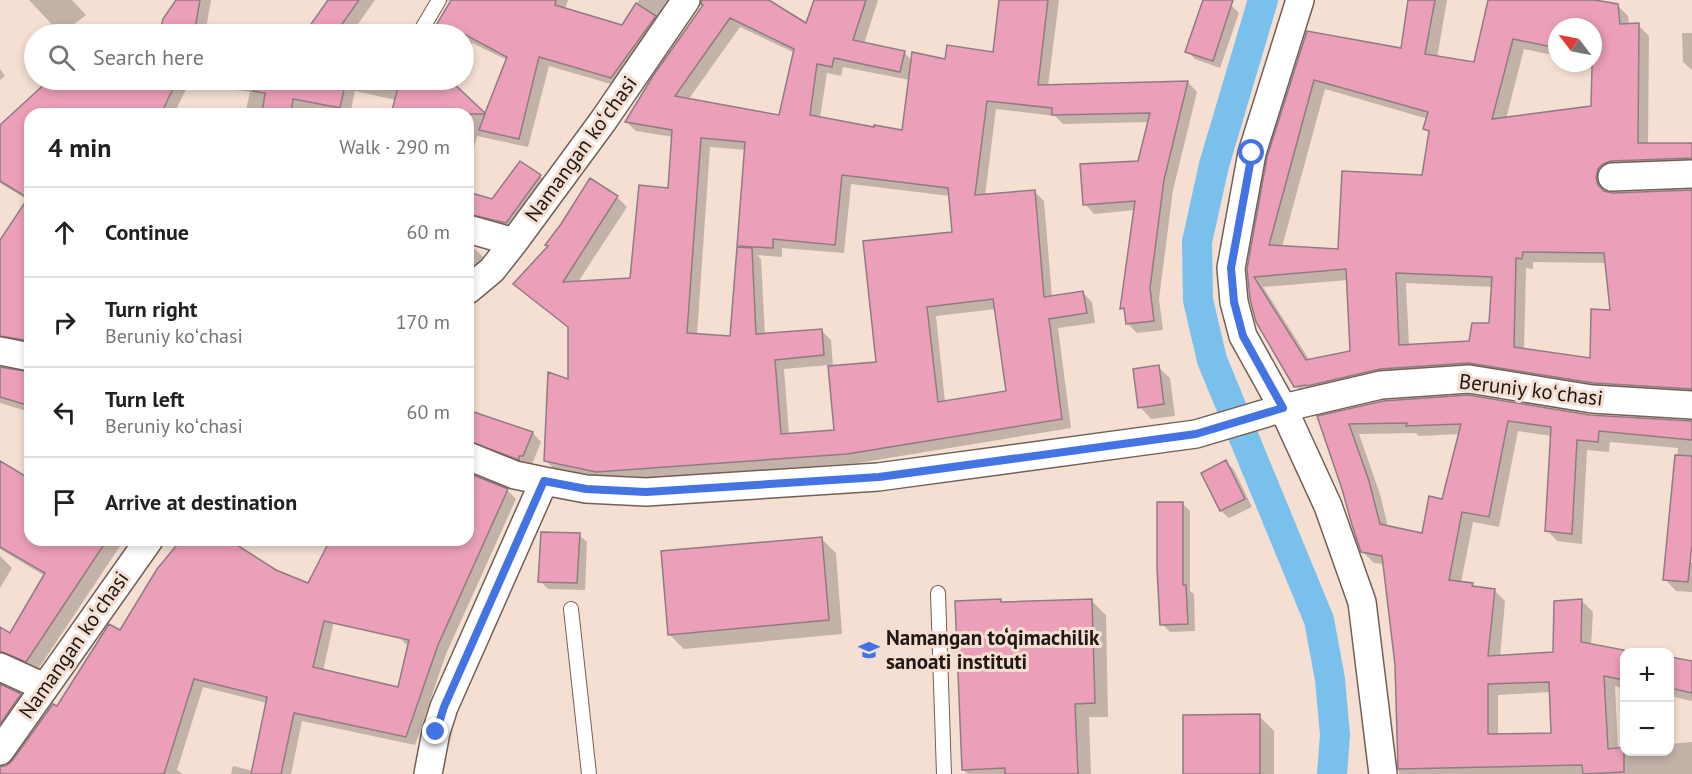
<!DOCTYPE html>
<html lang="en">
<head>
<meta charset="utf-8">
<style>
  :root { --surface:#fff; --page:#f2f2f2; --text:#202124; --muted:#757577; --line:#e0e0e0 }
  body { margin:0; font-family:"PT Sans",sans-serif; background:var(--page); color:var(--text) }
  .controls { position:absolute; right:18px; bottom:18px; display:grid; overflow:hidden; border-radius:12px; box-shadow:0 3px 9px #0003 }
  .controls button { width:54px; height:54px; display:grid; place-items:center; padding:0; border:0; border-bottom:2px solid var(--line); background:var(--surface); color:var(--text); font:30px sans-serif }
  .compass { position:absolute; left:1548px; top:18px; width:54px; height:54px; border-radius:50%; background:var(--surface); box-shadow:0 3px 9px #0003; rotate:302deg }
  .stop { position:absolute; width:18px; height:18px; margin:-14px; border:4px solid #4473e4; border-radius:50%; background:#fff }
  .stop.end { background:#4473e4; border-color:#fff; box-shadow:0 2px 6px #0008 }
  .list { margin:0; padding:0; list-style:none }
  h2 { display:flex; justify-content:space-between; align-items:center; height:78px; margin:0; padding:0 24px; font-size:26px }
  h2 small { font-size:20px; font-weight:400; color:var(--muted) }
  .list li { display:grid; grid-template-columns:39px 1fr auto; gap:18px; align-items:center; box-sizing:border-box; height:90px; padding:0 24px; border-top:2px solid var(--line) }
  .list b { display:block; font-size:22px; white-space:nowrap }
  .list p { margin:0; font-size:20px; white-space:nowrap; color:var(--muted) }
  .list em { font-size:20px; font-style:normal; color:var(--muted) }
  .icon { flex:none; width:33px; height:33px; fill:none; stroke:currentColor; stroke-width:2; stroke-linecap:round; stroke-linejoin:round }
  .map { position:relative; flex:none; width:1692px; height:774px; overflow:hidden }
  .search { position:absolute; background:var(--surface); box-shadow:0 3px 9px #0003; left:24px; top:24px; width:450px; height:66px; display:flex; align-items:center; gap:15px; box-sizing:border-box; padding:0 21px; border-radius:33px; color:var(--muted); font-size:22px }
  .panel { position:absolute; background:var(--surface); box-shadow:0 3px 9px #0003; left:24px; top:108px; width:450px; height:438px; border-radius:18px }
  .map>svg:first-child { display:block }
  .shadow { fill:#0003; fill-rule:evenodd }
  .lines { fill:none; stroke-linecap:round; stroke-linejoin:round }
  .canal { stroke:#79c0ec; stroke-width:30 }
  .building { fill:#eb9fb9; stroke:#917b82; stroke-width:1.5; fill-rule:evenodd }
  .service-casing { stroke:#726055; stroke-width:16 }
  .minor-casing { stroke:#726055; stroke-width:30 }
  .service { stroke:#fff; stroke-width:14 }
  .minor { stroke:#fff; stroke-width:27 }
  .route { stroke:#4473e4; stroke-width:8 }
  .labels { text-anchor:middle; stroke-width:6; stroke-linejoin:round; paint-order:stroke }
  .street-label { font-size:21px; fill:#1f1814; stroke:#f4dfd2 }
  .poi-label { font-size:21px; font-weight:bold; fill:#1f1814; stroke:#f4dfd2; text-anchor:start }
</style>
</head>
<body>
<div class="map">
<svg width="1692" height="774" viewBox="0 0 1692 774">
  <rect width="100%" height="100%" fill="#f4dfd2"/>
  <path class="shadow" d="M29,0H72L86,15L61,34Z
    M178,0H211L206,29L235,34H160L164,19Z
    M330,0H375L351,34H282L288,26L308,31Z
    M439,0H568L565,10L622,27L639,0H683L621,87L549,66L528,147L477,136L468,170V114H392L396,100L355,91L350,114H245L250,92L189,83L174,114H30V343L0,338V243L28,200L0,183V126L51,80H103L116,94L135,108L148,80H453L451,83L486,116L507,60L472,43L464,59V34H432L450,4V0L443,3Z
    M767,0L807,25L816,0H878L864,44L904,52L912,61H946L994,53L1001,0H1059L1048,86L1188,82L1197,92L1173,190L1159,299L1163,330L1137,333L1128,324L1126,313L1122,308L1135,210L1094,214L1085,204L1139,162L1150,122L1063,124L1055,116L996,109L985,196L1034,191L1044,201L1052,297L1083,293L1092,302L1095,323L1058,328L1071,428L858,463L607,481L555,470L545,460L569,381L570,328L515,284L617,197L627,207L578,282L632,280L669,189L673,137L636,131L626,122L701,9L703,0ZM740,27L795,53L780,116L688,100ZM843,67L910,80L903,132L820,118L827,73L841,76ZM710,147L746,150L739,245L742,249L732,338L697,335ZM851,184L950,196L954,233L878,363L833,367L831,340L821,330L765,335L761,259L757,255L782,257V248L844,253ZM996,309L1008,392L945,402L936,316ZM829,365L835,431L789,435L784,369Z
    M1205,0H1216L1231,5L1239,13L1220,68L1195,59L1187,51Z
    M1410,0H1447L1437,58L1475,63L1490,0H1586L1617,5L1628,16L1629,25H1638L1649,36L1648,144L1692,145V169L1608,181L1607,190V193L1612,194L1692,191V399L1483,374L1306,397L1295,386L1248,269L1308,32L1402,50ZM1557,27H1593V63H1591H1592V107L1506,119L1524,49L1557,56ZM1325,89L1428,119L1425,128L1430,134L1423,176L1340,251L1282,247ZM1533,262L1607,263L1612,312L1592,360L1524,350L1526,268L1533,269ZM1348,280L1352,353L1310,361L1263,287ZM1406,283L1493,287L1491,324L1470,343L1409,346Z
    M1682,33H1692V70L1683,62Z
    M0,69L5,76L0,80Z
    M540,176L549,186L516,232L468,226V194L493,201Z
    M468,246L475,249L484,258L477,279L468,288Z
    M1158,367L1170,378L1175,416L1151,419L1140,407Z
    M0,371L30,380V412L0,403Z
    M468,411L533,433L541,442L532,464L528,463V467L468,452Z
    M1589,416L1692,422V541L1670,531L1678,448L1610,442L1609,452L1587,450L1582,544L1557,541L1547,530L1552,436L1518,431L1499,527L1473,522L1461,583L1472,584L1476,588L1494,590L1505,601L1500,657L1554,654L1582,601L1593,612L1591,646L1633,652H1624V688L1615,686L1618,749H1624V752H1670V744L1692,742V774H1399L1396,665L1384,564L1374,563L1362,551L1344,489L1319,417ZM1416,433L1419,436L1459,434L1443,500L1423,535L1388,527L1380,494L1359,434ZM1551,692L1552,734L1498,735V695Z
    M1226,462L1234,470L1252,507L1229,518L1221,511L1203,473Z
    M0,466L26,478L30,472V540H124L37,671L0,665V629L11,635L45,576L0,549Z
    M468,475L508,491L516,499L446,654L415,745L302,721L291,774H231L233,766L253,771L267,703L203,687L177,770L183,774H11L57,708L120,632L183,540H236L233,544L336,612L323,671L399,689L408,646L399,637L353,540H468Z
    M1183,504L1190,511V591L1194,594L1195,631L1170,632L1162,624Z
    M579,535L587,542L585,590L548,589L540,581Z
    M821,538L836,553L842,634L684,649L669,634Z
    M0,556L12,568L0,588Z
    M1690,561L1692,563V592L1676,591L1665,579Z
    M1092,601L1106,615L1108,717H1089L1091,774H968L963,770Z
    M1670,659L1692,662V701L1670,696Z
    M0,686L20,695L30,705L0,747Z
    M1259,716L1274,731V774H1185Z"/>
  <g class="lines">
    <path class="canal" d="M1263,0L1214,165L1197,242L1198,300L1212,360L1319,620L1330,679L1335,735L1332,774"/>
  </g>
  <path class="building" d="M176,0H200L194,34H159L163,19Z
    M328,0H359L335,34H304Z
    M451,0H556L555,5L622,25L636,3L656,16L611,78L539,57L519,139L479,130L485,114H391L400,80H450L485,113L507,57L464,34H431Z
    M702,0H769L806,23L814,0H866L853,40L905,51L900,72L834,58L832,67L817,64L810,115L874,127V125L902,130L912,52L945,59L947,45L993,52L999,0H1048L1038,85L1188,81L1164,180L1150,288L1154,321L1126,324L1124,308L1120,309L1135,201L1083,205L1080,164L1138,161L1150,113L1052,115V108L987,101L975,195L1035,190L1044,297L1083,291L1087,313L1049,319L1062,419L847,454L596,472L544,461L548,372L568,379V327L513,284L548,246L545,245L561,224L590,178L618,196L563,282L630,278L639,185L668,188L672,130L625,122L653,76L703,5L701,4ZM730,18L794,49L779,115L675,96ZM701,138L745,142L737,246L773,248V239L835,245L842,175L948,188L952,232L863,241L876,362L828,366L834,430L781,434L775,360L824,355L822,329L756,334L752,248L737,247L730,336L687,333ZM993,299L1006,391L938,402L927,307Z
    M1203,0H1233L1213,61L1185,52Z
    M1408,0H1435L1425,54L1474,62L1488,0H1595L1618,4L1620,24L1639,23L1638,143H1692V158L1611,161L1603,164L1598,169L1596,178L1598,185L1604,191L1612,193L1692,190V389L1594,383L1468,363L1380,369L1307,386L1306,385L1294,387L1256,322L1250,299L1247,269L1267,157L1307,31L1401,48ZM1557,27H1593L1591,106L1492,119L1513,39L1557,48ZM1314,80L1428,112L1423,129L1429,131L1422,175L1342,171L1338,249L1269,245ZM1523,252L1604,253L1610,310L1591,309L1590,358L1514,347L1516,258L1522,259ZM1346,269L1350,351L1306,360L1254,277ZM1396,273L1492,277L1489,323H1472L1469,341L1399,345Z
    M49,80H177L161,114H30V341L0,336V240L28,198L0,181V125Z
    M254,80H346L340,108L293,99L291,114H262L265,93L253,91Z
    M520,161L541,175L506,223L468,214V192L492,199Z
    M1159,365L1164,404L1138,408L1133,369Z
    M0,367L30,372V406L0,397Z
    M1468,395L1590,415L1692,421V440L1599,431L1598,442L1577,440L1572,534L1545,531L1551,427L1508,421L1489,517L1462,512L1449,580L1473,583L1472,586L1495,589L1488,656L1553,652L1554,601L1582,599L1581,642L1624,650V680L1604,676L1608,749L1624,747V772L1583,774L1582,765L1398,769L1395,665L1382,556L1361,552L1352,525L1342,489L1317,416L1383,401ZM1407,423L1406,426L1461,424L1442,499L1429,496L1422,533L1380,524L1369,481L1349,424ZM1549,682L1551,733L1488,734V684Z
    M468,410L533,432L523,456H519V460L468,441Z
    M1675,455L1692,456V544L1688,582L1663,580Z
    M1226,460L1245,499L1220,511L1201,473Z
    M0,461L30,479V540H107L26,662L0,651V627L10,633L45,573L0,547Z
    M468,473L508,489L438,645L406,737L294,713L281,774H251L267,697L194,679L164,774H0V767L7,765L12,761L53,704L57,706L109,624L120,630L157,569L181,540H229L276,570L308,583L330,540H468ZM324,621L409,640L398,687L313,667Z
    M1157,502H1183V585H1186L1188,624L1160,625L1157,568Z
    M541,532L580,533L577,583L538,582Z
    M822,537L829,620L668,635L661,551Z
    M1001,599V602L1092,599L1095,703L1075,704L1078,774H1005V768L962,770L955,601Z
    M1670,657L1692,661V693L1670,688Z
    M0,684L21,694L0,724Z
    M1260,714V774H1183V715Z"/>
  <g class="lines">
    <defs>
      <path id="service" d="M419,34L439,0
        M938,593L944,774
        M571,609L589,774"/>
      <path id="minor" d="M1300,0L1252,153L1231,268L1234,302L1243,336L1283,408L1328,506L1362,602L1383,774
        M1612,177L1692,174
        M468,229L514,242
        M468,290L492,270L514,242L603,121L686,0
        M0,351L30,357
        M468,456L515,475L544,481
        M0,667L44,687
        M0,751L149,540
        M428,774L436,732L444,707L544,481L586,489L646,492L878,477L1196,434L1283,408L1381,385L1469,379L1592,399L1692,405"/>
    </defs>
    <use href="#service" class="service-casing"/>
    <use href="#minor" class="minor-casing"/>
    <use href="#service" class="service"/>
    <use href="#minor" class="minor"/>
  </g>
  <g class="lines">
    <path class="route" d="M436,732L444,707L544,481L586,489L646,492L879,477L1196,434L1283,408L1243,336L1234,302L1231,268L1252,153"/>
  </g>
  <defs>
    <symbol id="university-bare" viewBox="-9 -9 18 18"><path d="M0-5L7-2L0 1L-7-2ZM-4 1L0 2.5L4 1V4Q0 6-4 4Z" fill="#4473e4" stroke="#f4dfd2" stroke-width="2.5" paint-order="stroke"/></symbol>
  </defs>
  <g fill-rule="evenodd">
    <use href="#university-bare" x="854" y="635" width="30" height="30"/>
  </g>
  <g class="labels">
    <g class="street-label">
      <text transform="translate(581 149) rotate(-54)" y="7">Namangan koʻchasi</text>
      <text transform="translate(1531 390) rotate(7)" y="7">Beruniy koʻchasi</text>
      <text transform="translate(74 645) rotate(-55)" y="7">Namangan koʻchasi</text>
    </g>
    <g class="poi-label">
      <text x="886" y="645">Namangan to‘qimachilik<tspan x="886" dy="24">sanoati instituti</tspan></text>
    </g>
  </g>
</svg>
<div class="controls">
<button>+</button>
<button>−</button>
</div>
<svg class="compass" viewBox="-18 -18 36 36"><path d="M0-13l5 13h-10z" fill="#e53935"/><path d="M0 13l5-13h-10z" fill="#757577"/></svg>
<div class="stop" style="left:1252px;top:153px"></div>
<div class="stop end" style="left:436px;top:732px"></div>
<div class="search"><svg class="icon" aria-label="search" viewBox="0 0 24 24"><circle cx="10" cy="10" r="6"/><path d="M15 15l6 6"/></svg>Search here</div>
<section class="panel">
<h2>4 min<small>Walk · 290 m</small></h2>
<ul class="list">
<li><svg class="icon" aria-label="ahead" viewBox="0 0 24 24"><path d="M12 20V5M6 11l6-6 6 6"/></svg><div><b>Continue</b></div><em>60 m</em></li>
<li><svg class="icon" aria-label="right" viewBox="0 0 24 24"><path d="M7 20v-9h11M14 6l5 5-5 5"/></svg><div><b>Turn right</b><p>Beruniy koʻchasi</p></div><em>170 m</em></li>
<li><svg class="icon" aria-label="left" viewBox="0 0 24 24"><path d="M17 20v-9H6M10 6l-5 5 5 5"/></svg><div><b>Turn left</b><p>Beruniy koʻchasi</p></div><em>60 m</em></li>
<li><svg class="icon" aria-label="arrive" viewBox="0 0 24 24"><path d="M6 21V4h12l-3 4 3 4H6"/></svg><div><b>Arrive at destination</b></div></li>
</ul>
</section>
</div>
</body>
</html>
